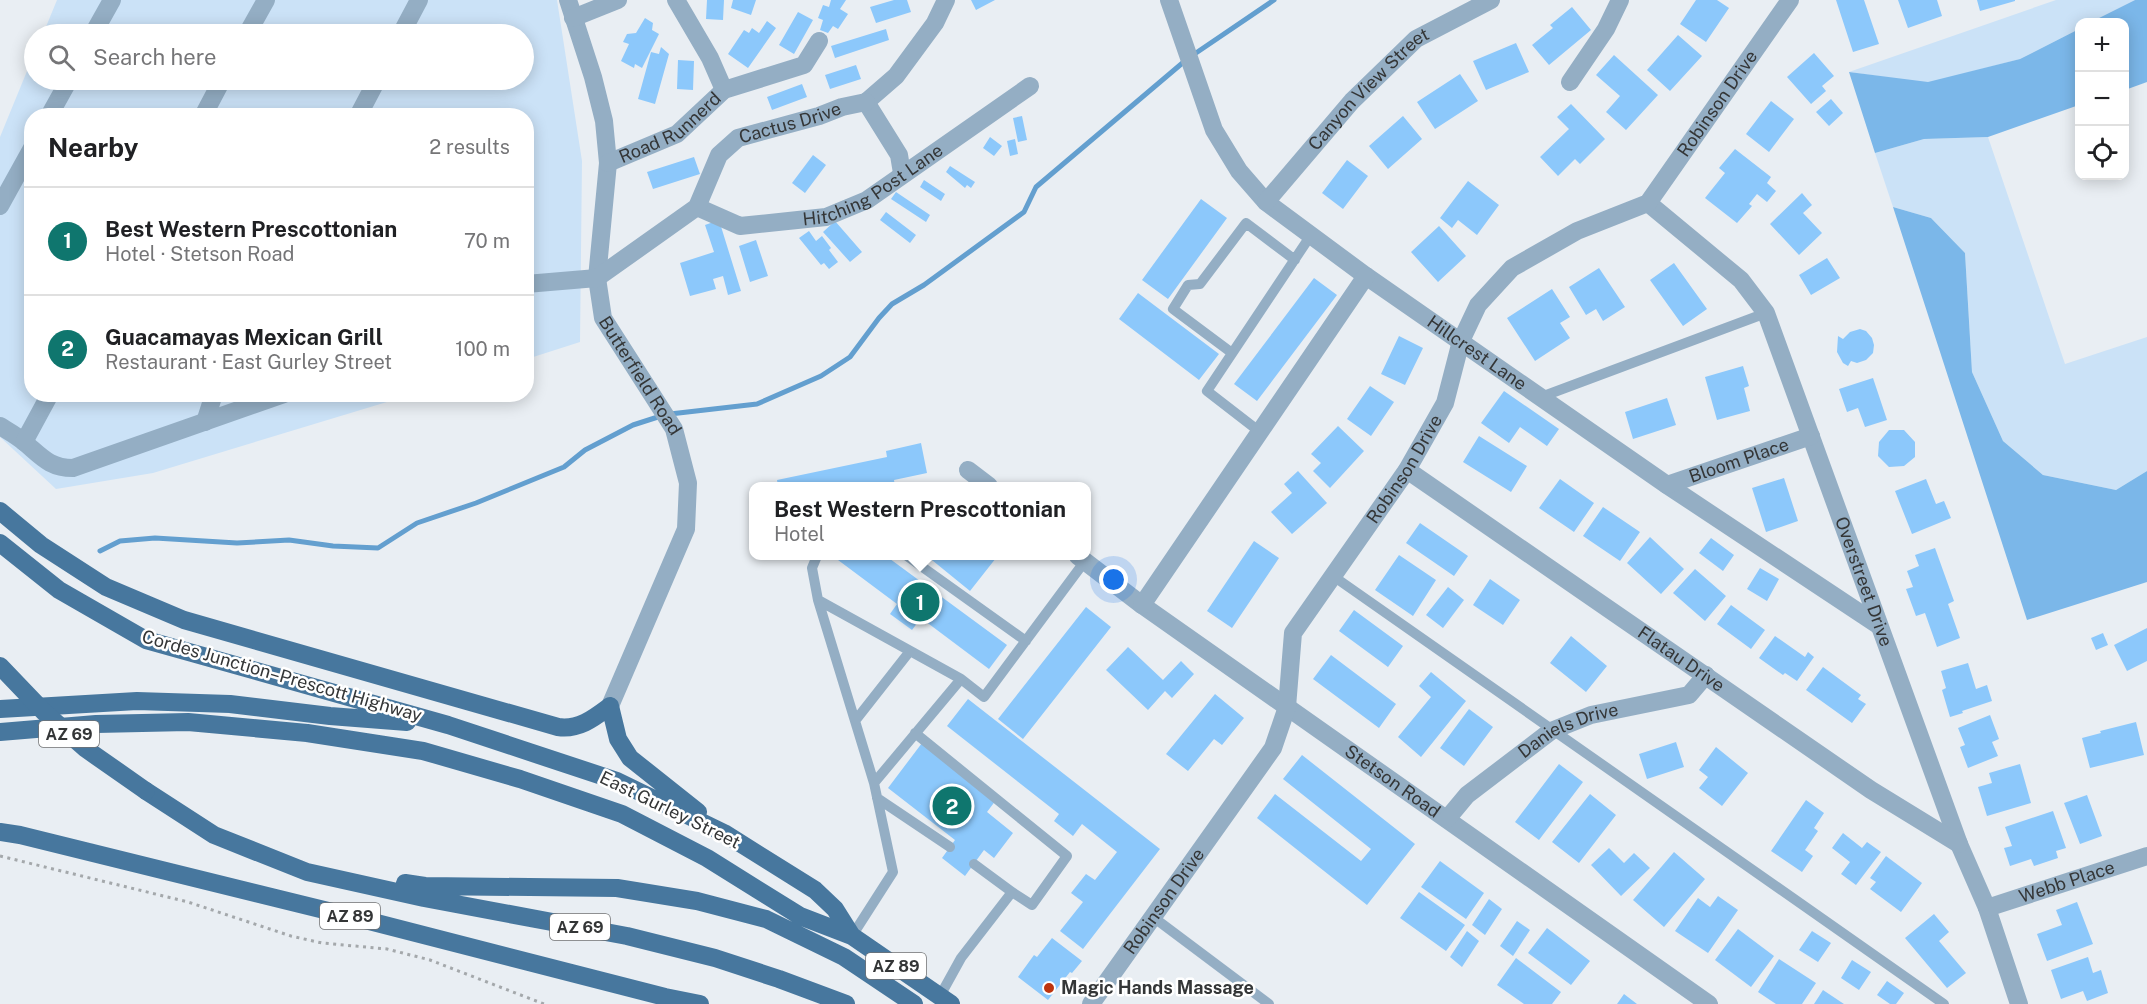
<!DOCTYPE html>
<html lang="en">
<head>
<meta charset="utf-8">
<style>
  :root { --surface:#fff; --page:#f2f2f2; --text:#202124; --muted:#757577; --line:#e0e0e0; --accent:#0f766e }
  body { margin:0; font-family:"Public Sans",sans-serif; background:var(--page); color:var(--text) }
  .controls { position:absolute; right:18px; top:18px; display:grid; overflow:hidden; border-radius:12px; box-shadow:0 3px 15px #0003 }
  .controls button { width:54px; height:54px; display:grid; place-items:center; padding:0; border:0; border-bottom:2px solid var(--line); background:var(--surface); color:var(--text); font:30px sans-serif }
  .you { position:absolute; left:1114px; top:580px; width:21px; height:21px; margin:-15px; border:4px solid #fff; border-radius:50%; background:#1a73e8; box-shadow:0 0 0 9px #1a73e833 }
  .badge { display:grid; place-items:center; width:39px; height:39px; border-radius:50%; background:var(--accent); color:#fff; font-size:20px; font-weight:700 }
  .pin { position:absolute; translate:-50% -50%; border:3px solid #fff; box-shadow:0 2px 6px #0006 }
  .popup { position:absolute; left:749px; top:482px; width:342px; height:78px; box-sizing:border-box; display:grid; place-content:center; border-radius:12px; background:var(--surface); filter:drop-shadow(0 2px 4px #0005); font-size:20px; white-space:nowrap; color:var(--muted) }
  .popup b { font-size:22px; color:var(--text) }
  .popup::after { content:''; position:absolute; left:50%; top:100%; margin-left:-12px; border:12px solid transparent; border-top-color:var(--surface) }
  .list { margin:0; padding:0; list-style:none }
  h2 { display:flex; justify-content:space-between; align-items:center; height:78px; margin:0; padding:0 24px; font-size:26px }
  h2 small { font-size:20px; font-weight:400; color:var(--muted) }
  .list li { display:grid; grid-template-columns:39px 1fr auto; gap:18px; align-items:center; box-sizing:border-box; height:108px; padding:0 24px; border-top:2px solid var(--line) }
  .list b { display:block; font-size:22px; white-space:nowrap }
  .list p { margin:0; font-size:20px; white-space:nowrap; color:var(--muted) }
  .list em { font-size:20px; font-style:normal; color:var(--muted) }
  .icon { flex:none; width:33px; height:33px; fill:none; stroke:currentColor; stroke-width:2; stroke-linecap:round; stroke-linejoin:round }
  .map { position:relative; flex:none; width:2147px; height:1004px; overflow:hidden }
  .search { position:absolute; background:var(--surface); box-shadow:0 3px 15px #0003; left:24px; top:24px; width:510px; height:66px; display:flex; align-items:center; gap:15px; box-sizing:border-box; padding:0 21px; border-radius:33px; color:var(--muted); font-size:22px }
  .panel { position:absolute; background:var(--surface); box-shadow:0 3px 15px #0003; left:24px; top:108px; width:510px; height:294px; border-radius:24px }
  .map>svg:first-child { display:block }
  .green { fill:#cbe2f7 }
  .forest { fill:#7bb7e9 }
  .lines { fill:none; stroke-linecap:round; stroke-linejoin:round }
  .stream { stroke:#639fcf; stroke-width:5 }
  .building { fill:#8cc8fb }
  .path { stroke:#a4a8ab; stroke-width:3; stroke-dasharray:3 4.5; stroke-linecap:butt }
  .lane { stroke:#94aec4; stroke-width:10 }
  .street { stroke:#94aec4; stroke-width:18 }
  .primary { stroke:#47779e; stroke-width:18 }
  .primary-bridge { stroke:#47779e; stroke-width:18 }
  .poi-dot { fill:#bd340e; stroke:#fff; stroke-width:2 }
  .labels { text-anchor:middle; stroke-width:5; stroke-linejoin:round; paint-order:stroke }
  .shield { fill:#fff; stroke:#717273; stroke-width:1.5 }
  .shield-label { font-size:16px; font-weight:bold; fill:#343637 }
  .street-label { font-size:18px; fill:#343637; stroke:#fff }
  .poi-label { font-size:18px; font-weight:bold; fill:#343637; stroke:#fff; text-anchor:start }
</style>
</head>
<body>
<div class="map">
<svg width="2147" height="1004" viewBox="0 0 2147 1004">
  <rect width="100%" height="100%" fill="#e9eef3"/>
  <path class="green" d="M57,0H557L582,161L580,342L527,359L526,116H32V394L410,395L153,473L56,489L0,437V137L34,54V80H524V34H43Z
    M2056,0H2135L2091,22H2080L2079,29L2020,59L1928,83L1849,72Z
    M1988,137L2065,364L2147,337V471L2116,490L2043,475L2003,441L1972,372L1965,253L1931,218L1893,207L1875,153L1924,139Z"/>
  <path class="forest" d="M2135,0H2147V82L2125,90L2124,22H2091Z
    M2079,29V105L1988,137L1924,139L1875,153L1849,72L1928,82L2020,59Z
    M1893,207L1931,218L1965,253L1972,372L2003,441L2043,475L2116,490L2147,471V582L2027,620Z"/>
  <g class="lines">
    <path class="stream" d="M1193,55L1274,0
      M670,414L757,404L821,376L850,357L879,318L892,304L924,285L1024,212L1036,187L1186,60
      M100,551L120,541L155,538L237,543L289,540L333,546L378,548L417,523L476,503L564,467L585,450L633,425L661,416"/>
  </g>
  <path class="building" d="M707,0H724L723,20L706,19Z
    M733,0H756L751,15L731,8Z
    M831,0H846L840,9L848,14L838,29L833,26L828,33L820,30L823,20L818,18L823,5L829,7Z
    M894,0H907L911,12L876,23L870,7Z
    M971,0H995L976,10Z
    M1696,0H1717L1729,8L1706,42L1680,24Z
    M1836,0H1864L1879,44L1853,52Z
    M1898,0H1937L1942,16L1908,28Z
    M1977,0H2015V1L1980,11Z
    M1572,7L1591,30L1549,65L1532,45L1553,28L1550,25Z
    M798,12L813,20L794,54L779,45Z
    M645,18L653,23L652,30L659,34L642,68L635,64L634,68L621,61L629,44L623,42L627,34L636,33Z
    M767,21L776,28L748,68L728,54L744,30L749,33L752,28L759,33Z
    M886,29L889,40L835,58L831,46Z
    M1678,35L1702,56L1670,91L1647,70Z
    M1516,43L1529,72L1486,90L1473,61Z
    M661,47L669,54L655,104L638,99L651,52L659,54Z
    M1814,53L1834,76L1822,86L1826,91L1811,104L1787,77Z
    M1614,55L1658,95L1626,130L1606,112L1620,96L1596,75Z
    M678,60L694,61L693,90L677,89Z
    M856,65L861,79L830,89L825,75Z
    M1460,74L1478,101L1435,129L1417,102Z
    M802,84L807,97L772,110L767,97Z
    M1831,99L1843,113L1829,126L1816,112Z
    M1771,101L1794,119L1769,152L1746,134Z
    M1571,104L1605,139L1580,164L1575,159L1558,176L1540,157L1569,129L1557,117Z
    M1022,116L1027,140L1018,142L1013,118Z
    M1403,116L1422,139L1388,169L1369,146Z
    M990,137L1002,146L994,156L983,148Z
    M1015,139L1018,154L1010,156L1007,141Z
    M1735,149L1771,177L1767,183L1776,191L1767,202L1757,194L1749,204L1752,206L1737,223L1705,198L1725,173L1719,168Z
    M813,155L826,165L805,193L792,183Z
    M694,157L700,174L653,189L647,172Z
    M1347,160L1368,176L1343,209L1322,193Z
    M950,166L975,182L971,188L967,185L965,188L946,172Z
    M924,180L945,194L941,201L920,187Z
    M1468,181L1499,205L1477,235L1458,220L1452,228L1440,218Z
    M896,192L930,215L926,222L891,199Z
    M1802,193L1812,205L1803,213L1822,233L1799,255L1770,224Z
    M1201,199L1227,218L1168,299L1142,280Z
    M886,212L916,235L910,243L880,220Z
    M719,220L741,291L728,295L723,276L713,279L716,289L690,296L680,263L714,252L705,225Z
    M835,221L862,252L850,262L823,232Z
    M1439,226L1466,256L1438,282L1411,252Z
    M809,231L816,241L822,236L831,248L829,250L838,262L829,269L824,263L821,265L799,238Z
    M756,240L768,276L750,282L739,246Z
    M1827,258L1840,278L1811,295L1799,275Z
    M1674,263L1707,309L1683,326L1650,280Z
    M1599,268L1625,307L1603,321L1596,309L1586,315L1569,287Z
    M1314,278L1337,295L1257,401L1234,384Z
    M1552,289L1570,317L1560,323L1570,338L1535,361L1507,318Z
    M1138,293L1219,354L1199,380L1119,319Z
    M1860,329L1866,331L1872,338L1874,345L1873,353L1866,360L1857,363L1851,361L1848,366L1843,363L1837,352L1838,336L1843,339L1850,332Z
    M1399,336L1423,348L1405,385L1381,374Z
    M1743,366L1749,386L1744,388L1750,411L1717,420L1705,377Z
    M1873,378L1887,420L1865,427L1858,408L1847,412L1839,389Z
    M1370,386L1394,402L1371,436L1347,419Z
    M1504,391L1559,429L1547,446L1520,427L1509,443L1481,423Z
    M1667,398L1676,425L1633,439L1625,412Z
    M1338,426L1364,451L1330,488L1313,471L1321,463L1311,454Z
    M1889,430H1904L1915,442V457L1904,466L1889,467L1878,456L1879,442Z
    M1479,436L1527,466L1511,492L1463,462Z
    M921,443L927,473L894,480L895,486H778L777,480L887,457L886,451Z
    M1298,471L1327,503L1292,534L1271,512L1292,493L1284,484Z
    M1784,478L1798,521L1766,532L1752,488Z
    M1560,479L1594,503L1574,532L1539,508Z
    M1926,479L1936,504L1944,501L1951,518L1912,534L1895,491Z
    M1603,507L1640,532L1620,561L1583,536Z
    M1420,523L1468,556L1454,576L1406,543Z
    M1650,537L1684,569L1661,594L1627,563Z
    M1711,538L1734,555L1723,571L1699,553Z
    M1254,541L1279,558L1232,628L1207,611Z
    M1935,548L1954,601L1948,604L1960,638L1937,647L1925,613L1916,616L1906,589L1913,587L1907,571L1919,566L1915,555Z
    M1399,555L1436,580L1413,616L1375,590Z
    M842,556H886L1007,645L989,669L921,618L912,630L890,614L897,604L838,560Z
    M927,556H993L996,558L970,591Z
    M1760,568L1779,579L1767,601L1747,589Z
    M1695,569L1726,596L1705,621L1673,593Z
    M1490,579L1520,600L1503,625L1473,605Z
    M1448,587L1464,600L1443,628L1426,615Z
    M1731,605L1765,630L1751,649L1717,624Z
    M1086,607L1111,627L1023,739L998,719Z
    M1354,610L1403,646L1388,667L1339,631Z
    M2147,628V661L2127,671L2114,645Z
    M2103,633L2108,645L2096,650L2091,638Z
    M1571,636L1607,666L1586,692L1550,663Z
    M1775,636L1805,657L1808,652L1814,657L1797,681L1785,673L1783,675L1759,658Z
    M1128,647L1163,680L1181,661L1194,674L1172,698L1165,691L1148,710L1106,670Z
    M1331,655L1396,704L1379,728L1313,679Z
    M1968,663L1976,689L1987,685L1992,701L1962,711L1963,713L1950,717L1942,690L1946,688L1941,671Z
    M1823,667L1861,695L1858,699L1866,704L1852,723L1806,690Z
    M1431,672L1466,701L1421,757L1398,737L1431,697L1419,686Z
    M1215,694L1244,718L1222,745L1214,739L1188,771L1166,754Z
    M968,699L1160,849L1083,949L1060,931L1083,902L1071,893L1086,874L1095,880L1117,852L1082,824L1073,836L1054,821L1059,814L947,726Z
    M1469,709L1493,727L1464,766L1440,748Z
    M1990,715L1999,739L1992,742L1998,756L1968,768L1960,747L1965,745L1958,728Z
    M2136,722L2144,755L2090,768L2082,738L2101,733L2100,731Z
    M1676,742L1684,767L1647,779L1639,754Z
    M922,743L996,800L987,812L1013,833L994,858L984,850L965,876L942,858L955,840L888,788Z
    M1716,747L1748,773L1722,806L1699,788L1708,777L1699,770Z
    M1302,755L1415,844L1367,905L1257,818L1275,794L1361,861L1371,849L1283,779Z
    M1559,764L1583,782L1539,840L1515,822Z
    M2020,764L2031,803L1987,816L1978,787L1992,783L1989,773Z
    M1590,794L1616,815L1579,863L1552,842Z
    M2087,795L2102,836L2080,844L2064,803Z
    M1806,800L1824,813L1814,828L1818,831L1805,850L1813,856L1802,872L1771,851Z
    M2053,811L2066,848L2056,851L2058,858L2034,866L2031,859L2010,866L2004,848L2012,846L2005,827Z
    M1843,833L1862,848L1867,842L1881,852L1856,885L1841,874L1850,862L1832,848Z
    M1609,848L1624,863L1634,853L1650,868L1621,896L1591,865Z
    M1674,852L1705,879L1664,927L1633,900Z
    M1886,856L1922,883L1901,912L1870,889L1876,882L1870,878Z
    M1440,861L1484,893L1466,919L1421,887Z
    M1419,892L1465,925L1446,951L1400,918Z
    M1718,896L1738,910L1708,953L1675,931L1698,898L1710,907Z
    M1489,899L1502,909L1485,935L1472,925Z
    M2077,902L2093,944L2047,961L2037,934L2062,925L2056,910Z
    M1934,914L1949,932L1939,941L1966,973L1947,988L1905,938Z
    M1517,921L1530,930L1513,956L1500,946Z
    M1547,928L1590,961L1571,985L1528,953Z
    M1738,929L1774,956L1751,987L1715,960Z
    M1467,931L1479,941L1462,967L1450,957Z
    M1812,931L1831,943L1818,962L1799,950Z
    M1052,938L1082,961L1072,973L1070,972L1048,1000L1018,977L1034,955L1037,957Z
    M2088,957L2093,973L2101,970L2108,993L2087,1001L2083,991L2061,999L2051,970Z
    M1516,958L1561,992L1552,1004H1524L1497,985Z
    M1779,959L1816,983L1802,1004H1776L1758,992Z
    M1852,960L1871,972L1859,990L1841,978Z
    M1887,981L1904,993L1896,1004H1890L1877,995Z
    M1823,990L1844,1004H1814Z
    M1624,994L1637,1004H1617Z"/>
  <g class="lines">
    <path class="path" d="M0,856L188,902L291,936L322,943L387,949L430,960L544,1004"/>
    <path class="lane" d="M1232,353L1173,309L1188,285L1200,284L1246,223L1295,260
      M1541,397L1766,313
      M1260,432L1207,391L1311,235
      M817,556L812,568L818,600L874,783
      M907,556L1026,641
      M1333,576L1944,1004
      M818,600L961,679
      M855,721L910,651
      M915,733L1067,856L1032,905L1012,892L961,958L940,996
      M877,798L950,847
      M974,864L1012,892
      M1153,917L1269,1004
      M852,936L893,872L874,783L961,679L984,697L1085,561"/>
    <g class="street">
      <path id="s1" d="M568,0L593,77L604,121L608,163L597,278L603,318L674,429L688,483L686,529L610,706"/>
      <path d="M676,0L710,58L724,90"/>
      <path id="s2" d="M1169,0L1214,130L1239,171L1266,202L1366,276L1667,485L1878,625"/>
      <path d="M573,18L618,0"/>
      <path d="M93,34L112,0"/>
      <path d="M247,34L266,0"/>
      <path d="M401,34L419,0"/>
      <path d="M1570,82L1606,29L1620,0"/>
      <path d="M866,102L896,76L935,23L946,0"/>
      <path d="M866,102L899,155L902,173"/>
      <path d="M49,116L69,80"/>
      <path d="M203,116L222,80"/>
      <path d="M358,116L377,80"/>
      <path id="s3" d="M608,163L677,134L724,90L804,65L819,41"/>
      <path id="s4" d="M1266,202L1352,101L1416,39L1491,0"/>
      <path id="s5" d="M1648,203L1741,280L1766,313L1959,844L1987,908L2019,1004"/>
      <path d="M0,206L32,148"/>
      <path id="s6" d="M697,207L740,226L826,217L867,200L1030,86"/>
      <path id="s7" d="M526,284L597,278L697,207L719,155L738,138L819,116L842,107L866,102"/>
      <path d="M205,422L214,394"/>
      <path d="M0,426C8,431 17,436 24,442C41,456 49,468 73,468L284,394"/>
      <path d="M24,442L50,394"/>
      <path d="M968,470L989,486"/>
      <path id="s8" d="M1407,470L1871,790L1959,844"/>
      <path id="s9" d="M1667,485L1811,436"/>
      <path id="s10" d="M1078,556L1142,605L1709,1004"/>
      <path d="M1142,605L1366,276"/>
      <path id="s11" d="M1447,819L1467,795L1551,731L1591,715L1689,695L1706,675"/>
      <path id="s12" d="M1987,908L2147,856"/>
      <path id="s13" d="M1091,1004L1273,748L1287,707L1293,633L1407,470L1445,403L1461,341L1478,305L1512,268L1577,231L1648,203L1790,0"/>
    </g>
    <path class="primary" d="M0,511L41,545L106,587L184,620L558,727C579,730 594,718 610,706L618,739L630,758L698,812
      M0,543L59,590L146,640L448,725L617,781L724,833L815,890L835,909L852,936L951,1004
      M0,709L137,701L230,704L330,716L407,722
      M0,732L96,724L188,722L307,733L423,751L520,779L622,814L707,858L800,916L852,936
      M146,791L214,835L307,872L424,898L627,936L715,958L779,979L846,1004
      M0,832L20,835L369,921L665,997L700,1004
      M405,883L425,886L617,888L697,901L766,919L844,957L914,1004"/>
    <path class="primary-bridge" d="M0,666L44,712L86,749L146,791"/>
  </g>
  <circle class="poi-dot" cx="1049" cy="988" r="6"/>
  <g class="labels">
    <g class="shield">
      <rect x="39" y="721" width="60" height="26" rx="4.5"/>
      <rect x="320" y="903" width="60" height="26" rx="4.5"/>
      <rect x="550" y="914" width="60" height="26" rx="4.5"/>
      <rect x="866" y="953" width="60" height="26" rx="4.5"/>
    </g>
    <g class="shield-label">
      <text x="69" y="740">AZ 69</text>
      <text x="350" y="922">AZ 89</text>
      <text x="580" y="933">AZ 69</text>
      <text x="896" y="972">AZ 89</text>
    </g>
    <g class="street-label">
      <text dy="6" stroke="none"><textPath href="#s4" startOffset="153">Canyon View Street</textPath></text>
      <text dy="6" stroke="none"><textPath href="#s13" startOffset="1134">Robinson Drive</textPath></text>
      <text dy="6" stroke="none"><textPath href="#s7" startOffset="330">Cactus Drive</textPath></text>
      <text dy="6" stroke="none"><textPath href="#s3" startOffset="72">Road Runnerd</textPath></text>
      <text dy="6" stroke="none"><textPath href="#s6" startOffset="189">Hitching Post Lane</textPath></text>
      <text dy="6" stroke="none"><textPath href="#s2" startOffset="486">Hillcrest Lane</textPath></text>
      <text dy="6" stroke="none"><textPath href="#s1" startOffset="393">Butterfield Road</textPath></text>
      <text dy="6" stroke="none"><textPath href="#s9" startOffset="76">Bloom Place</textPath></text>
      <text dy="6" stroke="none"><textPath href="#s13" startOffset="630">Robinson Drive</textPath></text>
      <text dy="6" stroke="none"><textPath href="#s5" startOffset="448">Overstreet Drive</textPath></text>
      <text dy="6" stroke="none"><textPath href="#s8" startOffset="333">Flatau Drive</textPath></text>
      <text transform="translate(282 676) rotate(16)" y="6">Cordes Junction–Prescott Highway</text>
      <text dy="6" stroke="none"><textPath href="#s11" startOffset="153">Daniels Drive</textPath></text>
      <text dy="6" stroke="none"><textPath href="#s10" startOffset="387">Stetson Road</textPath></text>
      <text transform="translate(670 810) rotate(26)" y="6">East Gurley Street</text>
      <text dy="6" stroke="none"><textPath href="#s12" startOffset="84">Webb Place</textPath></text>
      <text dy="6" stroke="none"><textPath href="#s13" startOffset="126">Robinson Drive</textPath></text>
    </g>
    <g class="poi-label">
      <text x="1061" y="994">Magic Hands Massage</text>
    </g>
  </g>
</svg>
<div class="controls">
<button>+</button>
<button>−</button>
<button><svg class="icon" aria-label="locate" viewBox="0 0 24 24"><circle cx="12" cy="12" r="6"/><path d="M12 2v4M12 18v4M2 12h4M18 12h4"/></svg></button>
</div>
<div class="you"></div>
<div class="pin badge" style="left:920px;top:602px">1</div>
<div class="popup"><b>Best Western Prescottonian</b>Hotel</div>
<div class="pin badge" style="left:952px;top:806px">2</div>
<div class="search"><svg class="icon" aria-label="search" viewBox="0 0 24 24"><circle cx="10" cy="10" r="6"/><path d="M15 15l6 6"/></svg>Search here</div>
<section class="panel">
<h2>Nearby<small>2 results</small></h2>
<ul class="list">
<li><span class="badge">1</span><div><b>Best Western Prescottonian</b><p>Hotel · Stetson Road</p></div><em>70 m</em></li>
<li><span class="badge">2</span><div><b>Guacamayas Mexican Grill</b><p>Restaurant · East Gurley Street</p></div><em>100 m</em></li>
</ul>
</section>
</div>
</body>
</html>
